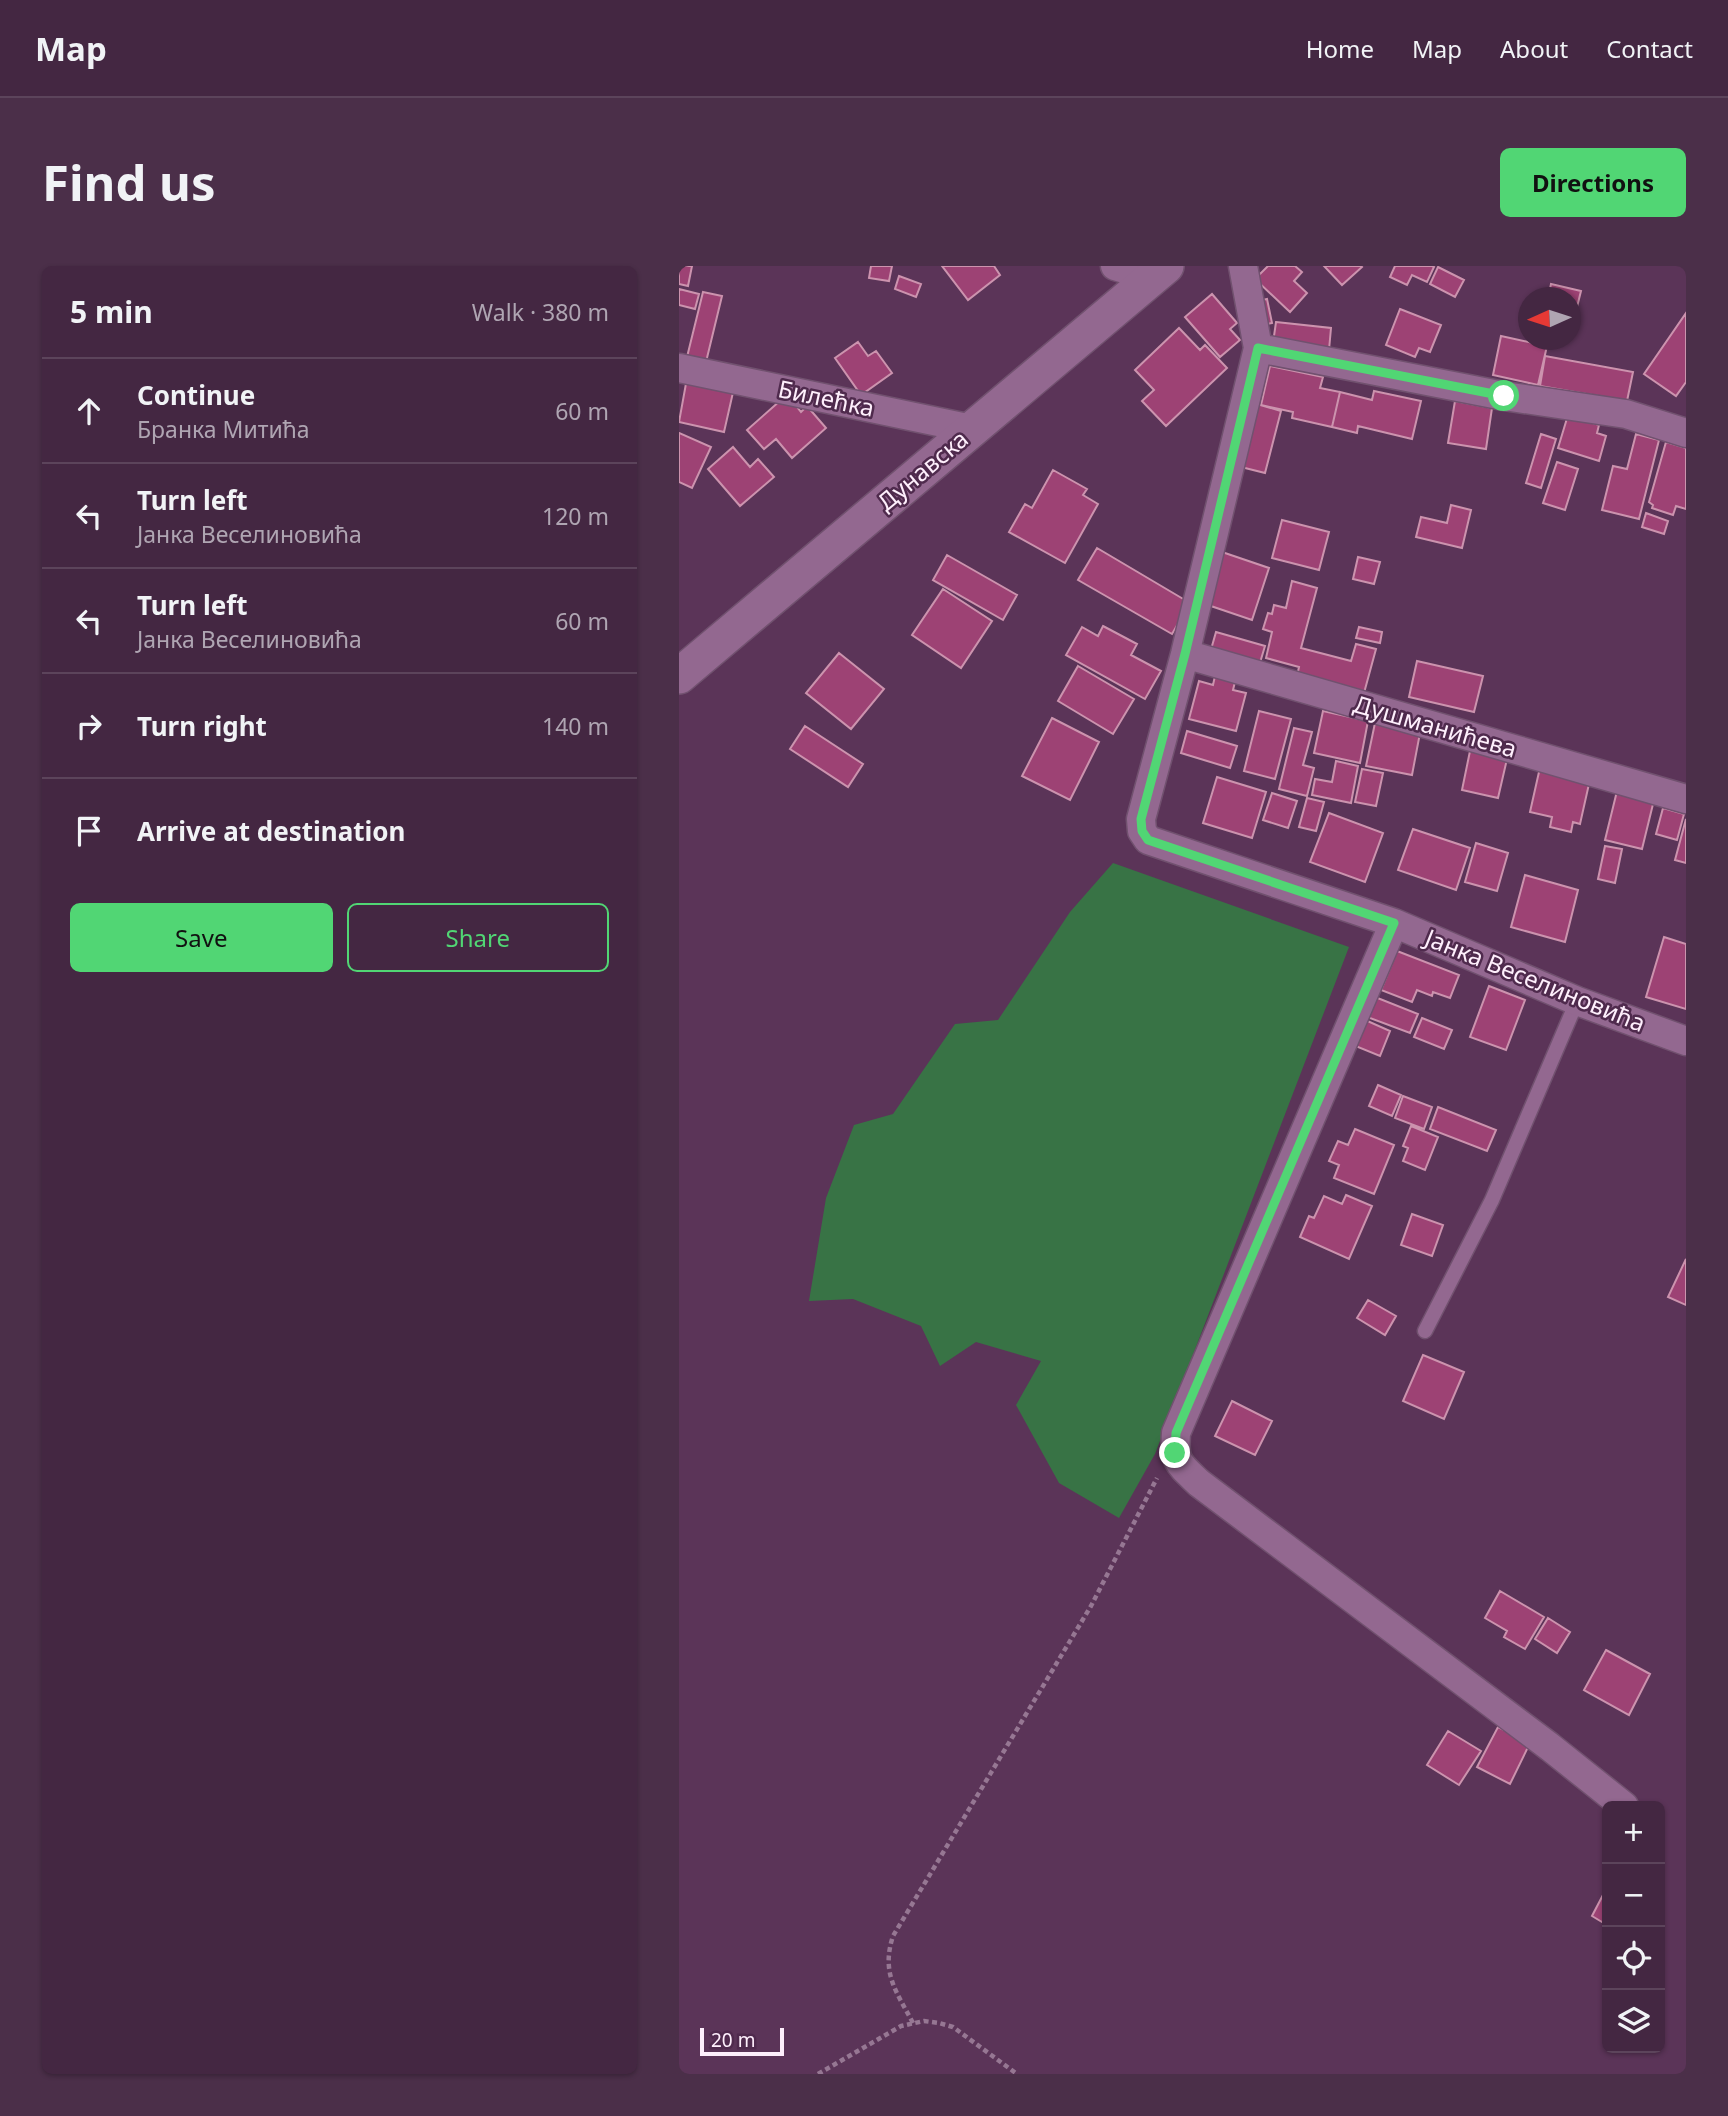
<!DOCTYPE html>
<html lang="en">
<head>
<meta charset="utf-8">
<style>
  :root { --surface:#442742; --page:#4b2f49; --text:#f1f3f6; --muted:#afa5b2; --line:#5c445b; --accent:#51d674 }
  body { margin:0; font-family:"Noto Sans",sans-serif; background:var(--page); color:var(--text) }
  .controls { position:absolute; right:21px; bottom:21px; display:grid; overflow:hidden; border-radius:10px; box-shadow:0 2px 5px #0004 }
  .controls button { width:63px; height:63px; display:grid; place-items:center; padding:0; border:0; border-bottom:2px solid var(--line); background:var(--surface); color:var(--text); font:35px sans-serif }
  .compass { position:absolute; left:839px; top:21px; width:63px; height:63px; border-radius:50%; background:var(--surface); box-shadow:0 2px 5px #0004; rotate:267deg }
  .scale { position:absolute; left:21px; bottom:18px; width:84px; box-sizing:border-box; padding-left:7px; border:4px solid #feeffc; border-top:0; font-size:19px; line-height:24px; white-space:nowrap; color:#feeffc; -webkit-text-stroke:5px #4f2a4d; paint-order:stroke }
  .stop { position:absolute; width:21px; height:21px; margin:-16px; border:5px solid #51d674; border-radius:50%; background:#fff }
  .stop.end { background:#51d674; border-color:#fff; box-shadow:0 2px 7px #0008 }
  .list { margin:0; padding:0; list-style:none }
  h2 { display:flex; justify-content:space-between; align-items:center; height:91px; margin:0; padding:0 28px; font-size:30px }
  h2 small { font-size:23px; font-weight:400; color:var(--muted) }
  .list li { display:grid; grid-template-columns:46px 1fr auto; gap:21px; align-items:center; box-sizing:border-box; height:105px; padding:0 28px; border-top:2px solid var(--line) }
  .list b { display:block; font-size:26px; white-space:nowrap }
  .list p { margin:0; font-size:23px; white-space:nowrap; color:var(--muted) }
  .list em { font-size:23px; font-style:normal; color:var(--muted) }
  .actions { display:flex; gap:14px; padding:21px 28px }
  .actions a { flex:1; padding:16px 0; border:2px solid var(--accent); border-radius:10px; text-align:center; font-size:24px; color:var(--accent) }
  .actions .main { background:var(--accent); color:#111 }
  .icon { flex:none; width:38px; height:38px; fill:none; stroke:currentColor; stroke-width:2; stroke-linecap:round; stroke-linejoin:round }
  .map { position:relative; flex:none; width:1007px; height:1808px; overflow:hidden; border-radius:10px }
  header { display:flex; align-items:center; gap:42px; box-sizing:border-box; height:98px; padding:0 35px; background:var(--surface); border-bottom:2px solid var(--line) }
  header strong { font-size:33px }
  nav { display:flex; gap:38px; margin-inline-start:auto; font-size:24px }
  .intro { display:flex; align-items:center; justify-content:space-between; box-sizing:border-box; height:168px; padding:0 42px }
  h1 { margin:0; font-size:49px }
  .button { padding:18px 32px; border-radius:10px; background:var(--accent); color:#111; font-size:24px; font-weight:700 }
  main { display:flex; gap:42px; padding:0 42px }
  aside { flex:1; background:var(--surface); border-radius:10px; box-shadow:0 2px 5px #0004 }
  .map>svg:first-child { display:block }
  .green { fill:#387345 }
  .building { fill:#9d4274; stroke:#cc93ae; stroke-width:2 }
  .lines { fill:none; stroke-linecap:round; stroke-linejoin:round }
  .service-casing { stroke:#71516f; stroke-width:17 }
  .minor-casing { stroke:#71516f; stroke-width:31 }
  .tertiary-casing { stroke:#71516f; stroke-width:38 }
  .path { stroke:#967793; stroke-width:4.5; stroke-dasharray:5 3.5; stroke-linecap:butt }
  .service { stroke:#936890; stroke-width:14 }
  .minor { stroke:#936890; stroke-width:28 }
  .tertiary { stroke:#936890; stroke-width:35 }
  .route { stroke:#51d674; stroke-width:9 }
  .labels { text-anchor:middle; stroke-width:5; stroke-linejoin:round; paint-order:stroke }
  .street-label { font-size:24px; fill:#feeffc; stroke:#4f2a4d }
</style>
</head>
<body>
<header>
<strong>Map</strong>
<nav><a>Home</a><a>Map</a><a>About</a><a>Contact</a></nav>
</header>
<div class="intro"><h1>Find us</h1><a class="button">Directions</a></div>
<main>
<aside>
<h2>5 min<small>Walk · 380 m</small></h2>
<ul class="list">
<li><svg class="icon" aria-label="ahead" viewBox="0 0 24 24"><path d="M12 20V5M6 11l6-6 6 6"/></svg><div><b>Continue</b><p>Бранка Митића</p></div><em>60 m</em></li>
<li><svg class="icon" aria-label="left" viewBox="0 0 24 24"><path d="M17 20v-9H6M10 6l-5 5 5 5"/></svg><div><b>Turn left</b><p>Јанка Веселиновића</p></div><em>120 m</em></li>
<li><svg class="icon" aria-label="left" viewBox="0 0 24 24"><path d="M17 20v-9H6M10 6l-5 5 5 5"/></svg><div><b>Turn left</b><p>Јанка Веселиновића</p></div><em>60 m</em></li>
<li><svg class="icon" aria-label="right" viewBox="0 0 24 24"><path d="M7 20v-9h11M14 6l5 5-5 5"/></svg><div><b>Turn right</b></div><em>140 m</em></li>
<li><svg class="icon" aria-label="arrive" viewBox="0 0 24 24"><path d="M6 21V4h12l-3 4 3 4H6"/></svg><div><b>Arrive at destination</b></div></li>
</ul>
<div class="actions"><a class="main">Save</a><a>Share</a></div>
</aside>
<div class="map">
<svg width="1007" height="1808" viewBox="0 0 1007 1808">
  <rect width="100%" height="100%" fill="#5b3458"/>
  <path class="green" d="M434,597L670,681L476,1188L440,1252L380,1217L337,1139L362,1095L297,1076L261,1100L242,1060L174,1033L130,1035L147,932L175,859L214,848L276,758L319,754L391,646Z"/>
  <path class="building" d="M0,0H13L9,20L0,18Z
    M192,0H213L210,15L190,12Z
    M263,0H315L321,9L289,34Z
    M589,0H616L623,6L615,15L628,27L611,46L576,13Z
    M645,0H682L683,1L663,19Z
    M716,0H753L755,1L748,16L733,9L728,19L711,11Z
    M759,1L785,14L776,31L751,18Z
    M220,10L242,18L237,31L216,23Z
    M872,18L902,25L895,53L892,52V32H869Z
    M0,23L20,28L16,43L0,39Z
    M24,26L43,30L27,96L8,91Z
    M533,28L558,57L551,63L561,74L541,91L506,51Z
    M588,33L593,57L584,59L579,35Z
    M721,43L762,59L751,86L740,82L736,91L707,79Z
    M1007,47V116L997,130L965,108Z
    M597,56L652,62L650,84L594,77Z
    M500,62L521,84L526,79L548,102L487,160L463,135L475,124L456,104Z
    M822,70L868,80L859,119L814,109Z
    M179,76L189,90L197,85L213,107L182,129L156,92Z
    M866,90L954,106L948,135L861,120Z
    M591,100L644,111L641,122L661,126L653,161L613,152L614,146L582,139Z
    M8,112L55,122L45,166L0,156Z
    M695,125L742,135L733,173L679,160L678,167L653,161L661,126L693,134Z
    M111,132L122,146L128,140L147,162L113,192L97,173L85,183L68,164L102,134Z
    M776,135L813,142L807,183L769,177Z
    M578,138L602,145L586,207L562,201Z
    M889,149L920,159L918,167L927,170L920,195L879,182Z
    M0,167L32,181L13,222L0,216Z
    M862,168L877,173L862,222L847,217Z
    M957,168L980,174L960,253L923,244L934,200L948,203Z
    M987,176L1007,182V243L997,240L994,249L973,242L974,239L970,236Z
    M54,181L71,201L79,193L95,211L61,240L29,203Z
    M878,196L899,203L886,244L864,237Z
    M374,204L408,223L404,229L419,238L386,297L330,266L346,238L353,242Z
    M772,239L792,244L783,282L737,271L742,251L768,257Z
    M967,247L989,255L985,268L963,261Z
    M603,254L650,266L640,304L593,292Z
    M418,282L511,337L493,368L399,314Z
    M543,286L590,302L573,354L526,338Z
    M268,289L338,329L324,354L254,314Z
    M679,291L701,296L695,318L674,313Z
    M613,315L638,322L622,382L672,395L677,378L697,383L685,427L618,410L620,401L587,392L593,366L584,363L589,347L593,348L595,339L607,342Z
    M264,323L313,355L282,402L233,369Z
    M424,360L458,378L452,389L482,405L466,433L387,389L403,361L419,370Z
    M680,361L703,366L701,377L677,372Z
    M537,366L586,380L580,400L531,387Z
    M160,387L205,423L172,463L127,427Z
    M738,395L804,410L795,446L730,431Z
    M399,400L455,433L434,468L379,435Z
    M536,410L556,416L554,424L567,427L557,465L510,453L520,415L534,419Z
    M580,445L612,453L596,513L565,505Z
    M644,445L689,455L681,497L635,487Z
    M373,452L420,476L391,534L343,510Z
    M696,457L741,467L733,509L687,500Z
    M126,460L184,498L169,521L111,483Z
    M615,462L633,466L624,499L635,502L628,530L600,523Z
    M508,465L558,480L551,502L502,487Z
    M791,485L828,493L819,532L783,524Z
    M657,495L679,500L672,537L633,529L636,513L653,516Z
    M862,497L912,509L901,558L894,556L892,566L871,561L873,551L851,546Z
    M683,503L704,507L697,540L676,536Z
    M538,511L587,526L573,572L524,557Z
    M938,525L975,534L963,583L926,574Z
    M593,527L618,535L609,562L584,554Z
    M628,532L645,536L637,565L620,561Z
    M984,542L1005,548L998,574L977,568Z
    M650,547L704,567L686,616L631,596Z
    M1007,553V597L996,594Z
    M734,563L791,582L777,624L719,604Z
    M797,577L829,587L818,625L786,616Z
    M926,580L943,583L936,617L919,613Z
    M846,609L899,624L886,676L832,661Z
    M985,671L1007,678V743L967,731Z
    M718,685L780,709L771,732L754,726L753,730L738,724L733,736L702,724Z
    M810,720L846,734L827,784L791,771Z
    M691,729L739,748L731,767L683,749Z
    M743,752L773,764L765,783L735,771Z
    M684,753L711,765L701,790L674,779Z
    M699,819L722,829L713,850L690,840Z
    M724,830L753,841L745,863L716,852Z
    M759,841L817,864L808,885L751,863Z
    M732,860L759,871L746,904L724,895L729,882L724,880Z
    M676,863L715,879L695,928L655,912L660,899L650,895L659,875L669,879Z
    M667,929L693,940L670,993L621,971L630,950L635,952L645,930L663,938Z
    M733,948L764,959L753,990L722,979Z
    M1007,993V1039L989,1031Z
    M689,1034L717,1050L706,1069L678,1052Z
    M744,1089L785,1106L765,1153L724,1135Z
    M553,1135L593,1155L576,1189L536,1170Z
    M821,1325L865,1351L846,1383L825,1371L828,1365L806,1352Z
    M869,1352L891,1366L878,1387L856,1373Z
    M927,1384L971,1408L950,1449L905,1424Z
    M819,1461L851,1477L831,1518L798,1501Z
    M769,1465L802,1485L780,1519L748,1499Z
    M925,1627L928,1628V1659L913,1650Z"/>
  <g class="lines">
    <defs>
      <path id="service" d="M746,1065L813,934L898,735"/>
      <path id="minor" d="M436,0L472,11
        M564,0L579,82L506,388L462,553L463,565L469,574L715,657L898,735L1007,775
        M579,82L825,130L947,148L1007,167
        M0,102L293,163
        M506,388L1007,533
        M715,657L497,1167C495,1196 499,1197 520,1217L871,1481L945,1540"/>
      <path id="tertiary" d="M0,410L487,0"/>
    </defs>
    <use href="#service" class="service-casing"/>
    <use href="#minor" class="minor-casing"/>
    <use href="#tertiary" class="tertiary-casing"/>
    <path class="path" d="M234,1757C217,1725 202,1707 214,1670L412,1340L478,1212
      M139,1808L222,1760L245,1755L260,1757L274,1761L338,1808"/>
    <use href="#service" class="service"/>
    <use href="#minor" class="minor"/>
    <use href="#tertiary" class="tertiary"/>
  </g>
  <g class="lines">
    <path class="route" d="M496,1187L497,1167L715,657L469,574L463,565L462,553L506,388L579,82L825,130"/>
  </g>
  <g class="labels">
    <g class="street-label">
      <text transform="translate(147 133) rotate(12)" y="8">Билећка</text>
      <text transform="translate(244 205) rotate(-40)" y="8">Дунавска</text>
      <text transform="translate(756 461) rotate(16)" y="8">Душманићева</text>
      <text transform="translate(856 715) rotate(22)" y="8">Јанка Веселиновића</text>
    </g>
  </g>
</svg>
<div class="controls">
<button>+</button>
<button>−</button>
<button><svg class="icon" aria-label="locate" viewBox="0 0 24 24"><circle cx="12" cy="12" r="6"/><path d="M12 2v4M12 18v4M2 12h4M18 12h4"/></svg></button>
<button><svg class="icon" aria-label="layers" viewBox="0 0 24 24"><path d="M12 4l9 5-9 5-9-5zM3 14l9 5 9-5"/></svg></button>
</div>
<svg class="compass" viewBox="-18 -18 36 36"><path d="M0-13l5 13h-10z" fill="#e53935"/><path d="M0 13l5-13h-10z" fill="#afa5b2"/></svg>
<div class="scale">20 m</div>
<div class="stop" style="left:825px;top:130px"></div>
<div class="stop end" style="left:496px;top:1187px"></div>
</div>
</main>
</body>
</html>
